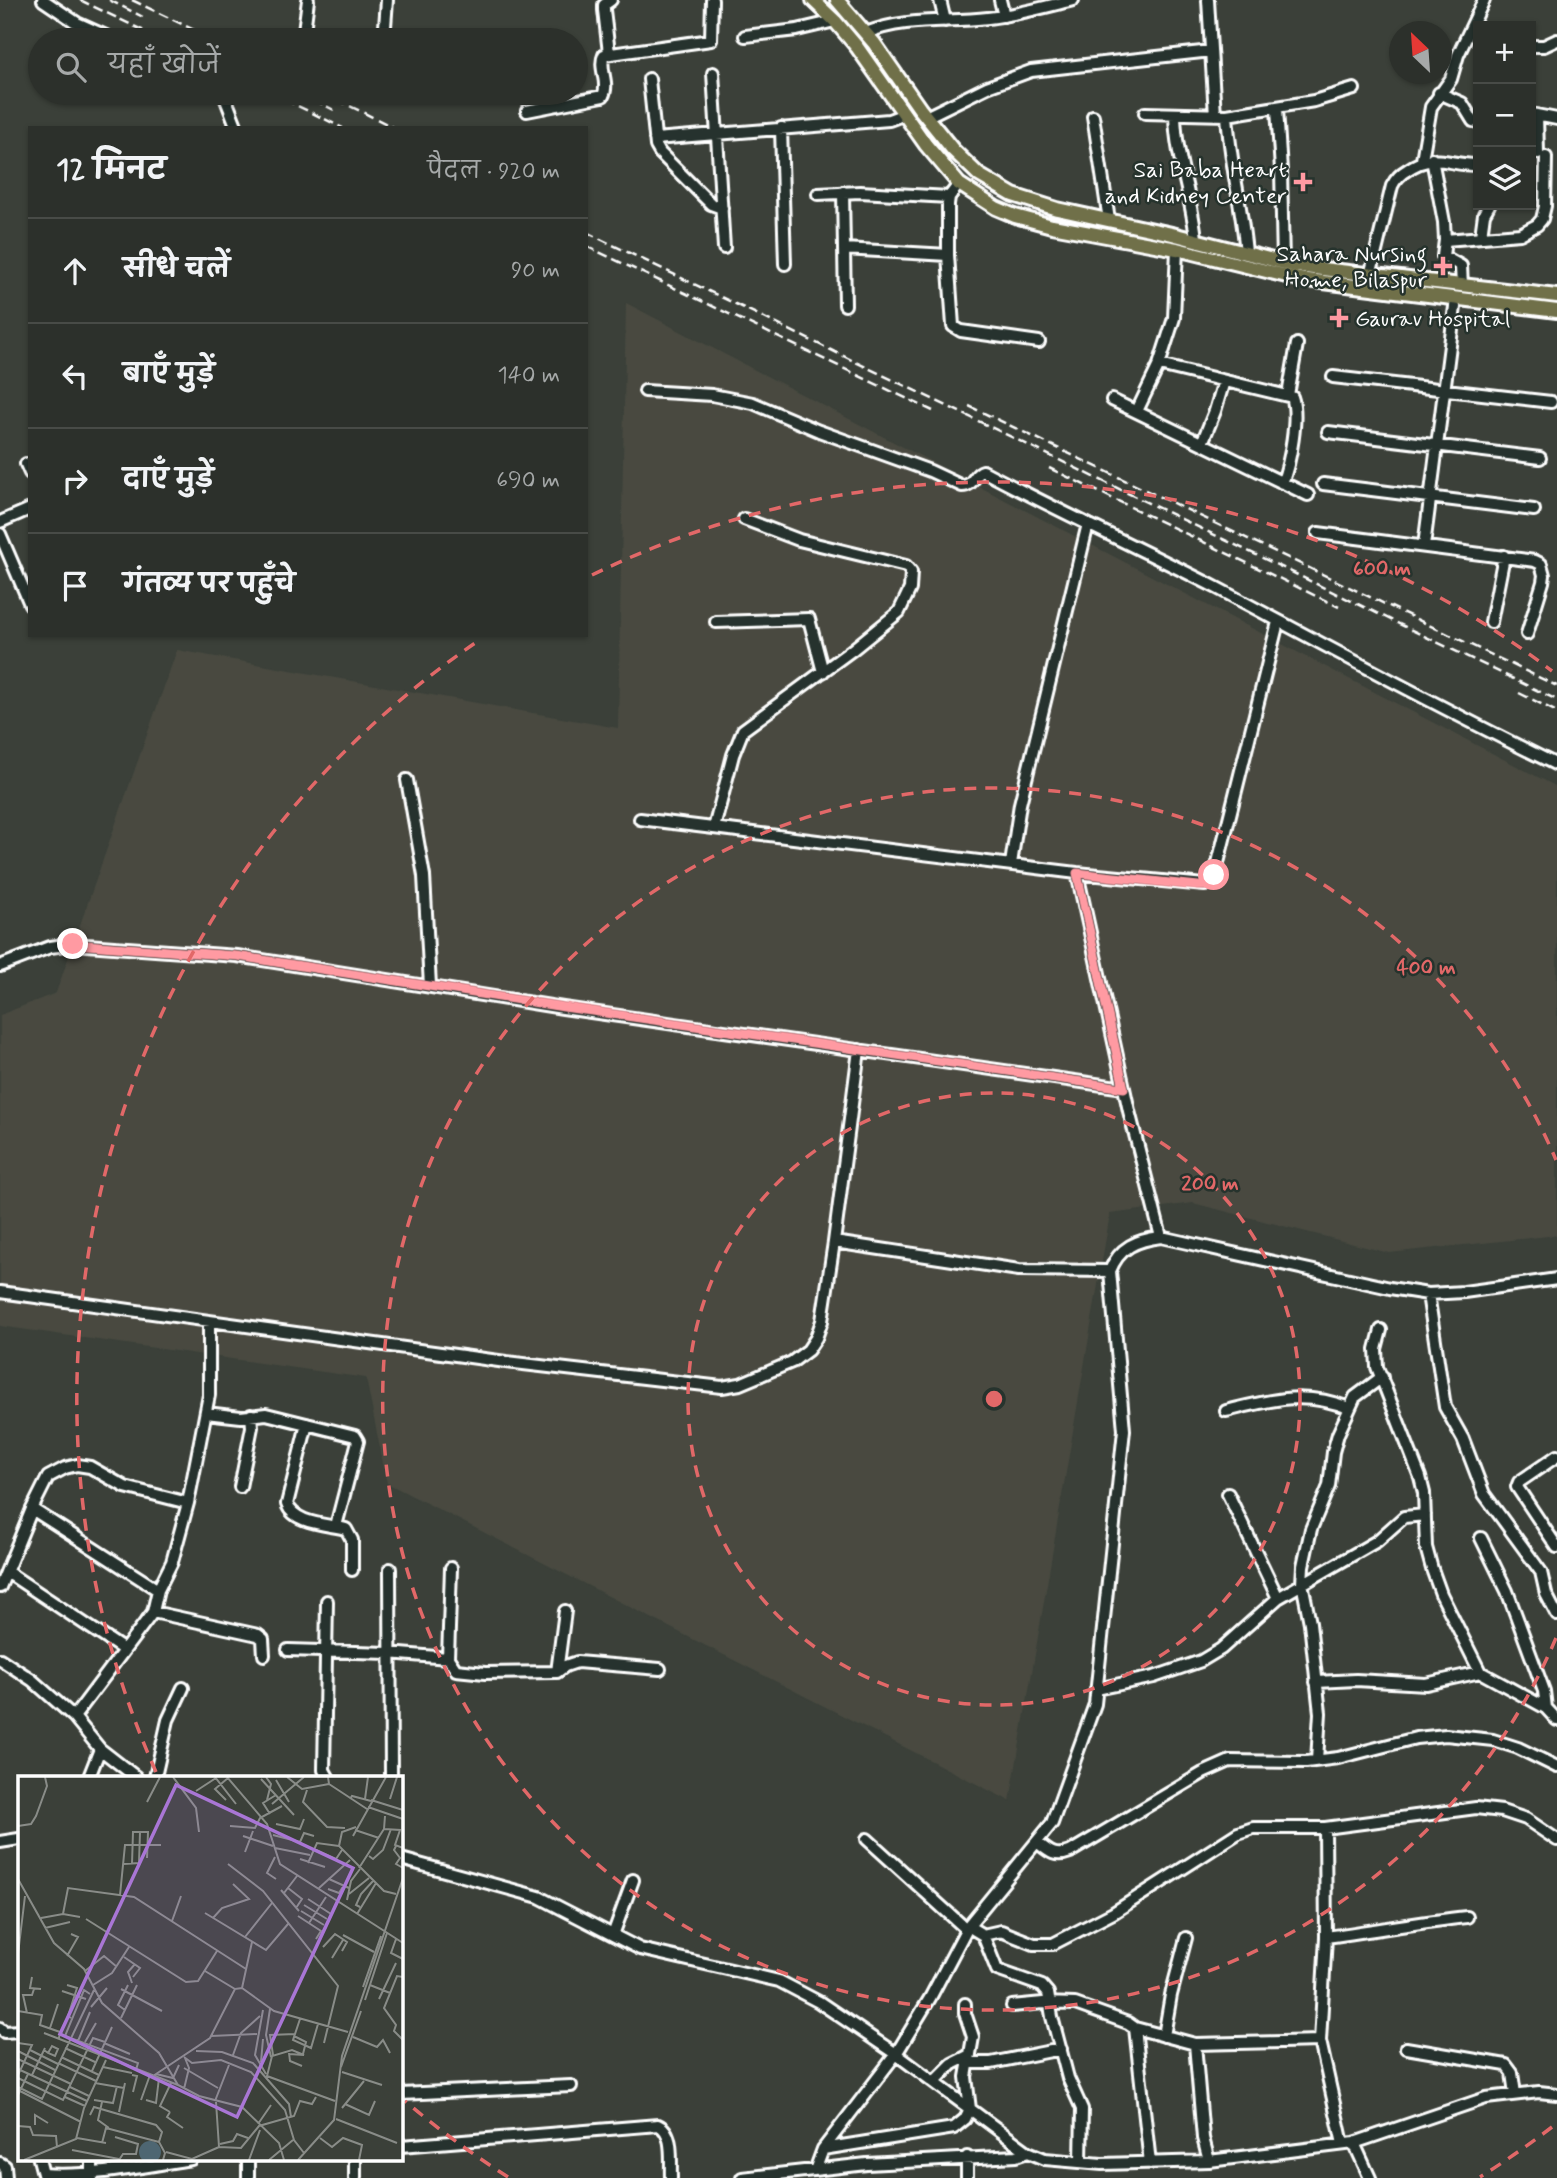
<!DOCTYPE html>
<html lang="hi">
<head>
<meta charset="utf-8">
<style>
  :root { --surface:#2c302b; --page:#343833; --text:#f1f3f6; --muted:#a6a9a9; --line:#484b47 }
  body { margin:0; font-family:Mynerve,"Playpen Sans Deva",sans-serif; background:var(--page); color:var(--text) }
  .controls { position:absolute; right:21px; top:21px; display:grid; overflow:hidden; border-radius:0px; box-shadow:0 2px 5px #0004 }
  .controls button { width:63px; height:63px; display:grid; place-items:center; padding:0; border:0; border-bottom:2px solid var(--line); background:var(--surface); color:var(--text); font:35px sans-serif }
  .compass { position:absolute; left:1389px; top:21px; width:63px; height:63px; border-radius:50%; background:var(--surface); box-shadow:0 2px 5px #0004; rotate:335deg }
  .stop { position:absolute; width:21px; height:21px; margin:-16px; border:5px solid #ff9aa2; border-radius:50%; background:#fff }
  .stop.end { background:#ff9aa2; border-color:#fff; box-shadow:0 2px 7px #0008 }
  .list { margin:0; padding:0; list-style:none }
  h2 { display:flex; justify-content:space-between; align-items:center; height:91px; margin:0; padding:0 28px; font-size:30px }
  h2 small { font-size:23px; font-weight:400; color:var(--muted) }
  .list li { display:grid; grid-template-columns:46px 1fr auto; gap:21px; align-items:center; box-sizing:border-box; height:105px; padding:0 28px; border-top:2px solid var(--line) }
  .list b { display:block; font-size:26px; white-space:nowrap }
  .list em { font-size:23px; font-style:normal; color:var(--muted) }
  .icon { flex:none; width:38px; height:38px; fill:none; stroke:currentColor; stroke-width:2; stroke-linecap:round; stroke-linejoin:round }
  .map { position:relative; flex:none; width:1557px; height:2178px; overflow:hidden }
  .search { position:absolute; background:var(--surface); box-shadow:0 2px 5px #0004; left:28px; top:28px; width:560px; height:77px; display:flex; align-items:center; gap:18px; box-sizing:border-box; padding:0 24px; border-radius:38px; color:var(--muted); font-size:26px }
  .panel { position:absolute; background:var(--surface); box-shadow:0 2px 5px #0004; left:28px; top:126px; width:560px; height:511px; border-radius:0px }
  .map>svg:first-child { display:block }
  .built { fill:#494a41 }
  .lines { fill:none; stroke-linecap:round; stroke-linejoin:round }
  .minor-casing { stroke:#fff; stroke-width:16 }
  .major-casing { stroke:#fff; stroke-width:18 }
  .minor { stroke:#26332d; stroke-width:10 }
  .major { stroke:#70704a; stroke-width:12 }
  .rail { stroke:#fff; stroke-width:2.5; stroke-dasharray:10 5; stroke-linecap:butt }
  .route { stroke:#ff9aa2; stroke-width:9 }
  .ring { fill:none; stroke:#e26868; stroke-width:3.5; stroke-dasharray:12 9 }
  .poi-dot { fill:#ff9aa2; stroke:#26332d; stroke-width:2.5 }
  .labels { text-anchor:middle; stroke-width:5; stroke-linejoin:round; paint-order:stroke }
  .poi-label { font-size:23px; fill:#fff; stroke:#26332d; text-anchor:end }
  .inset-road { fill:none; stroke:#898c88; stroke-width:2 }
  .view { fill:#a976d5; fill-opacity:0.15; stroke:#a976d5; stroke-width:3.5 }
  .inset-edge { fill:none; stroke:#fff; stroke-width:3.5 }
  .centre { fill:#e26868; stroke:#26332d; stroke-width:3.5 }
  .ring-label { font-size:21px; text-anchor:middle; font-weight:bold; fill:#e26868; stroke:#26332d; stroke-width:5; stroke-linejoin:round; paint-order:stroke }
</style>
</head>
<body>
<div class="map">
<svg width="1557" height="2178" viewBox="0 0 1557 2178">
  <rect width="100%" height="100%" fill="#3b4039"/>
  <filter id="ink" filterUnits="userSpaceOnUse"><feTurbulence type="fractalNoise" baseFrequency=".0143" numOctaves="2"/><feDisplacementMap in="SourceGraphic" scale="14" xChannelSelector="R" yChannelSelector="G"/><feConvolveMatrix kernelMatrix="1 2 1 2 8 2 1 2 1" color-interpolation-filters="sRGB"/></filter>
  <g filter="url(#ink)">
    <path class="built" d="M626,303L1557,787V1235L1389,1253L1193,1203L1110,1214L1010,1801L387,1483L366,1378L0,1326V1015L56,993L177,650L618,728Z"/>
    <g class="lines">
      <defs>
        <path id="minor" d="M43,0L77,23L115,40
          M940,0L945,21
          M1000,0L1004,16
          M1208,0L1215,115
          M304,31L308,0
          M866,33C905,17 947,23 988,18C1017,15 1045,7 1073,0
          M745,36L797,30L835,21
          M384,40L387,0
          M1531,46H1544L1557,40
          M609,53L604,10V5L611,0
          M713,73L724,248
          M649,79L656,146L660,153L711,204L722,208
          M218,93L225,97L237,128
          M1439,93L1462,103L1473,121L1478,122
          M1277,109L1281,170L1283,263
          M527,111L603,96C610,83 598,68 604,55L711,40L712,0
          M1145,113L1227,115L1314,101L1354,89
          M1531,114L1557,119
          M1175,115C1176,159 1192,197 1196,239
          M1227,115C1230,162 1242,207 1246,253
          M1537,115L1538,153
          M1093,116L1109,220
          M926,117L987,87L1031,71L1211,51
          M781,128L785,264
          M655,139L889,120L905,114
          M1432,159L1444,222L1445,240L1443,256L1461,266L1462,286
          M1422,160L1431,107L1451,79L1458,55L1484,0
          M959,184L949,197L948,204V255L953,326L961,331L1039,342
          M843,192L845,305
          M818,194L860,192L949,197
          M1481,236L1484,214L1489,205
          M1445,240L1520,234L1537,225L1542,219L1545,206L1546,157
          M844,249L948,255
          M1370,276L1392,186C1396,178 1400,174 1407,170C1434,151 1450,166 1478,165
          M1159,365L1292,397C1299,416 1290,464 1282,483
          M1333,377L1551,402
          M645,391L712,395L753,403L819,431L930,471L962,486C974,486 974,473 983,471C1060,512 1139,548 1217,588C1330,648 1442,709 1557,765
          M1288,395L1297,344
          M1112,400L1308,495
          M1137,411L1159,365L1174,318L1177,249
          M1328,432L1540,458
          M1202,443L1215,411L1224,381
          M26,464L30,473
          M1323,484L1534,510
          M0,522L30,509
          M1318,533L1535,561L1541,564L1544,575L1543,582L1527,634
          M0,534L30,604
          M1424,546L1456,299
          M716,622L809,619L823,672
          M1491,622L1504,556
          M407,780L424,876L430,986
          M640,819L1077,873L1205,885L1215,875L1278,622
          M714,828L733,755L743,730L852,650L899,612L910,589L911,572L906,566L799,540L744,519
          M1011,864L1020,804L1088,524
          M1077,873L1129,1111L1161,1237
          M0,966L50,947L73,944L237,956L563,1008L1124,1088
          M834,1242L1019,1270L1110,1271
          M0,1292L506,1362L722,1387L740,1384L792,1362L808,1350L816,1338L822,1321L834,1242L859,1050
          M1428,1294L1445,1407L1463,1439L1484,1494L1541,1572L1546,1594L1557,1615
          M1381,1330L1376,1349L1377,1367L1420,1477L1424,1493L1426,1547L1432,1569L1441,1594L1480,1672L1546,1708L1557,1720
          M1226,1411C1271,1400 1304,1390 1349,1408
          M206,1413L241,1417L266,1414L355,1436L358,1441L336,1526
          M307,1424L287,1504C294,1524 327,1524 346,1529L352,1540V1570
          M1557,1456L1519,1482L1517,1487L1557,1547
          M240,1487L252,1427L251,1415
          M1228,1494L1278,1598
          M32,1509L158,1590
          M1481,1538L1507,1591L1544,1691L1546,1708
          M390,1569L391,1777
          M7,1572L124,1650
          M0,1587L32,1509L48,1477L65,1468L77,1465L90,1467L125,1487L188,1503
          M327,1601L324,1770L328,1777
          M153,1612L258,1635L263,1639L264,1655
          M288,1650L389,1653L448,1658L456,1670L485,1673L557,1672L565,1666L577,1662L660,1669
          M448,1658L451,1568
          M0,1659L32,1680L74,1717L100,1749L136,1777
          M557,1672L565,1611
          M1316,1682L1356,1680L1426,1684L1480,1672
          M1096,1689L1154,1677L1201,1661L1221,1649L1278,1598L1377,1541L1404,1517L1425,1515
          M74,1717L153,1612L158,1590L172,1562L188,1503L209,1395V1322
          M1317,1760L1320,1713L1310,1623L1302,1583L1303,1566L1311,1529L1329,1486L1333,1452L1338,1434L1355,1397L1382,1377
          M89,1777L100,1749
          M155,1777L168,1720L183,1688
          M1325,1828L1326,1937L1320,2041L1343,2144
          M867,1839L966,1929
          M0,1842L19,1839
          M1037,1842C1049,1852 1055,1858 1070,1852L1203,1773L1230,1761L1306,1762L1338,1758L1416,1738L1446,1735L1493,1740L1518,1748L1557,1767
          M401,1859L539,1897L640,1949L779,1981L819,2002L896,2054L1028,2152L1045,2159L1102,2164L1209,2161L1354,2143L1486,2098L1539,2092L1557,2094
          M968,1926L983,1935L1001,1931L1034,1944H1053L1113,1913L1238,1833L1253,1828H1325L1476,1808L1502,1811L1526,1819L1557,1840
          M613,1935L633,1880
          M983,1935L997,1970L1042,1986L1048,1993L1052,2017L1068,2078L1082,2109L1081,2162
          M1326,1937C1373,1931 1419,1922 1467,1917
          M1012,2006L1043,2003L1075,2004L1128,2023L1135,2028L1195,2044L1320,2041
          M0,2028L4,2032L19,2031
          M1135,2028L1150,2163
          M1164,2036L1171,1995L1186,1938
          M1195,2044L1203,2138L1209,2161
          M1406,2048L1506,2065L1512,2073L1515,2094
          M968,2063H991L1061,2049
          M934,2082L952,2064L970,2055
          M401,2094L571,2086
          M1354,2143L1370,2178
          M401,2146L658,2125C675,2132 670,2162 671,2178
          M823,2149L954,2128L965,2119L970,2109L966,2077L973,2037L965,2013V2004
          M967,2157V2178
          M39,2159L43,2174C85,2178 148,2166 191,2159
          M92,2159V2178
          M355,2159V2178
          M0,2163L5,2166L6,2178
          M816,2168L823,2149L896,2054L930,1998L968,1926L1052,1823L1095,1704L1124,1430L1110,1271C1119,1247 1137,1240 1161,1237L1390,1288L1428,1294L1464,1292L1557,1279
          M248,2178V2159
          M742,2178L867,2164L1016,2156L1028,2152"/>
        <path id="major" d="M813,0L835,21L857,47L926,145L959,184L996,208L1015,216L1052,226L1177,249L1299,279L1557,311
          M837,0L874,43L920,109L953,150L979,175L1013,195L1057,209L1172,234L1296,266L1557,296"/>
      </defs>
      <use href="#minor" class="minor-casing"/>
      <use href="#major" class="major-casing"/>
      <use href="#minor" class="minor"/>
      <use href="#major" class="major"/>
      <path class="rail" d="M80,0L163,40
        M109,0L143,17
        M132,0L215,40
        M271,93L343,128
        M300,93L334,110
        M323,93L395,128
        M586,232L1557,700
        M586,246L933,411
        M969,406L1557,686
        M1049,468L1339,607
        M1519,693L1557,712"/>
    </g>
  </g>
  <g class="lines" filter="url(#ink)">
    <path class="route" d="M73,944L237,956L564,1007L1124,1088L1077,873L1198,886H1205L1214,875"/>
  </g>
  <g class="ring">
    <circle cx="994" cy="1399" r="306"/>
    <path d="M1556 1638A611 611 0 1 1 1556 1160"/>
    <path d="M1552 2127A917 917 0 0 1 1480 2177M508 2177A917 917 0 0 1 405 2101M156 1772A917 917 0 0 1 481 639M592 575A917 917 0 0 1 1552 671"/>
  </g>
  <g class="poi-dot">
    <path d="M1299.5 171.5h7v7h7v7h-7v7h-7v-7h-7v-7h7z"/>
    <path d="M1439.5 255.5h7v7h7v7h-7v7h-7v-7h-7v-7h7z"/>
    <path d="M1335.5 307.5h7v7h7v7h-7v7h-7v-7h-7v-7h7z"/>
  </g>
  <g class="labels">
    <g class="poi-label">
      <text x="1287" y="177">Sai Baba Heart<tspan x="1287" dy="26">and Kidney Center</tspan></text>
      <text x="1427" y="261">Sahara Nursing<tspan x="1427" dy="26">Home, Bilaspur</tspan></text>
      <text x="1355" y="326" text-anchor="start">Gaurav Hospital</text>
    </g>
  </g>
  <g transform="translate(18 1776)">
    <rect width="385" height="385" fill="#3b4039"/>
    <path d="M121 376a11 11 0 1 1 22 0a11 11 0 1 1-22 0Z" fill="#4e6672"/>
    <path class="inset-road" d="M155,1L178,32L181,56M197,1L218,28M209,1L249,48L262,88L385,167M248,1L253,8L249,24M269,1L284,13L311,8M310,1L311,8L349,33M243,3L276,39M258,4L271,26M289,14L285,26L309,51L327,52M178,15L198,2M332,23L334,20L353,25M347,23L350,1M372,23L379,1M208,24L197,13L210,2M353,24L385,34M129,26L142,1M254,28L286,1M350,31L385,43M252,38L245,27L258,19M258,48L282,53L286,43M0,50L13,48L18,40L29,10L27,1M212,50L237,52L242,42L264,30M338,51L324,56L321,70L366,115L378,118M366,53L382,54L377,69L385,72M337,54L361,62M255,59L282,66L286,57L296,60M225,60L255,70M335,60L368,1M378,70L376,74L382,82L378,88L385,92M257,72L292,79M296,73L318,83L324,74M227,76L235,55M351,80L355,83L365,74L373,53M257,81L249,97L258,103M282,83L307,91M290,87L299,67L321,70M106,88L121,87L122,56M114,88L115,56H130L129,82M210,88L245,115L320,210L306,267M341,92L366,53L367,40M0,103L36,167L66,193L84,227L141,277L160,309L181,320L224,331L261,367L266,384M311,103L332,84M270,112L284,123L278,132M301,112L311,103L331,112M310,113L321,117L326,109M263,114L281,135M266,117L279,100M331,118L351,102M102,119L107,69H143M290,123L313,138M329,124L333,105L342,93M286,129L309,143M342,131L338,129L343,118L355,105M283,135L306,149M187,137L248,174L270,148M45,138L50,112L116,121L228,193M339,138L358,107M280,140L303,155L298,163M23,142L45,138L62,141M195,142L204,132L231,123L215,108M68,143L168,206L180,205L199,175M154,145L163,120M291,147L308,121M27,152L52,146M325,159L356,176M227,161L254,127M378,163L373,177L385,183M305,171L317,158L329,166L324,175M0,178L7,120M49,180L60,161L53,158M106,181L122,192L115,201M314,182L325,164M67,195L86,180L99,191M187,195L217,213L224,212L256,235L330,256M14,201L12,212L23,213M385,201L379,200L366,232L378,249L376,255L385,264M114,207L110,196L117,188M49,209L59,212L50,240L53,242M75,209L94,197L111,171M352,209L372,217M345,211L363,160M224,212L234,166M103,213L144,235M44,215L68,223M72,218L66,214L47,260L120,287L118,294M361,223L378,187M347,224L369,157M73,231L89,212M252,233L248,259L253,281M107,234L100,229L110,209M245,234L237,279L248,298M0,235L24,239L22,249L42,256L41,262M9,237L5,219H14L16,213M103,242L119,209M282,243L275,264L293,272L300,248M32,252L40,228M26,257L160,309M193,260L239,258M276,260L288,266L285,278M335,261L359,271L365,264L372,277M60,265L72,236M67,266L78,247M0,267L14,269L0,299M86,267L112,278M47,272L77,286M12,274L40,288M26,274L30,277L37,280L40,273L34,270L30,277M0,275L37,294M178,275L204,276L235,287L271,328L273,341M271,277L272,285L284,290M271,278L286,279L274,274L254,280L249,300L317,325M215,279L223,257L242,240M255,279L252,259L277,258M43,281L81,299M166,281L174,287L203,284L233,296L267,334L276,364L286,377M0,283L53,308M243,286L245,263M40,287L78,305M85,291L114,297M323,291L343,235M166,292L200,312M0,293L69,325M74,295L94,251M324,296L364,309M138,298L155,302L161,289M14,299L27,272M114,299L119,300L115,316M135,300L192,262L217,213M0,302L45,324L75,262L87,266M77,307L106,312M0,311L24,323L76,214M52,311L71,320M166,313L171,292L167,282M0,314L63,346M0,319L10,298M47,321L67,330M76,324L95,327L99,310M123,324L132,299M128,324L138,327L141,302M197,325L211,289M84,326L80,344L91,352M327,328L351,339L357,325M324,332L346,305M101,336L107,307M152,336L142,330L153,307M152,336L149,341L165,352M72,339L76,331L138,349L144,356L141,366L147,377L145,384M318,343L379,367M240,348L253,329M17,349V339L30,347M0,350L12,351L15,359L38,360L39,371M97,361L120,368L118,378H105L101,384M59,362L88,367M302,362L314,371L325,362L344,369L341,384M84,367L88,352L141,366M202,368L215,365L219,358L230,362M201,371L223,372L241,350L276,340L282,325L294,328L298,321M54,374L101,383M148,376L174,383L201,371L198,326M6,384L58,363L66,332L88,284M231,384L242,354M251,384L275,364M280,384L316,344L324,280L385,102"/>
    <path class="view" d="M158,9L335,92L219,341L42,258Z"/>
    <rect width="385" height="385" class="inset-edge"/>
  </g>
  <circle cx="994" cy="1399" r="10" class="centre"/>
  <g class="ring-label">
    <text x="1382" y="575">600 m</text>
    <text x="1426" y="974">400 m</text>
    <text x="1210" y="1190">200 m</text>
  </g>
</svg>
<div class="controls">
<button>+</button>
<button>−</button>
<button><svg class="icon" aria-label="layers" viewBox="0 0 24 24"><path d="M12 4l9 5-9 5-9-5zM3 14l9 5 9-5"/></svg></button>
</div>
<svg class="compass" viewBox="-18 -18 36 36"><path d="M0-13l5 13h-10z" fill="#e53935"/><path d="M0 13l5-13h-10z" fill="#a6a9a9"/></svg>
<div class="stop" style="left:1214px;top:875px"></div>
<div class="stop end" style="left:73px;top:944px"></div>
<div class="search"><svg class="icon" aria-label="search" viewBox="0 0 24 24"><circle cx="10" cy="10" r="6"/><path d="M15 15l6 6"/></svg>यहाँ खोजें</div>
<section class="panel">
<h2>12 मिनट<small>पैदल · 920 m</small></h2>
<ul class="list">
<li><svg class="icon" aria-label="ahead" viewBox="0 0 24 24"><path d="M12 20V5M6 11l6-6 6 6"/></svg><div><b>सीधे चलें</b></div><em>90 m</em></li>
<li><svg class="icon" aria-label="left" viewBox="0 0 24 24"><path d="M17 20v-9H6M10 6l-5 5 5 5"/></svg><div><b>बाएँ मुड़ें</b></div><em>140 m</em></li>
<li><svg class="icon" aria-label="right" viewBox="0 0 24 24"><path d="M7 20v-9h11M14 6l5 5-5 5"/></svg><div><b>दाएँ मुड़ें</b></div><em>690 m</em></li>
<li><svg class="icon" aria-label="arrive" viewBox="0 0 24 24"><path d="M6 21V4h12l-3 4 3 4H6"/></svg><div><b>गंतव्य पर पहुँचे</b></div></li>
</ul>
</section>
</div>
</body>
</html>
